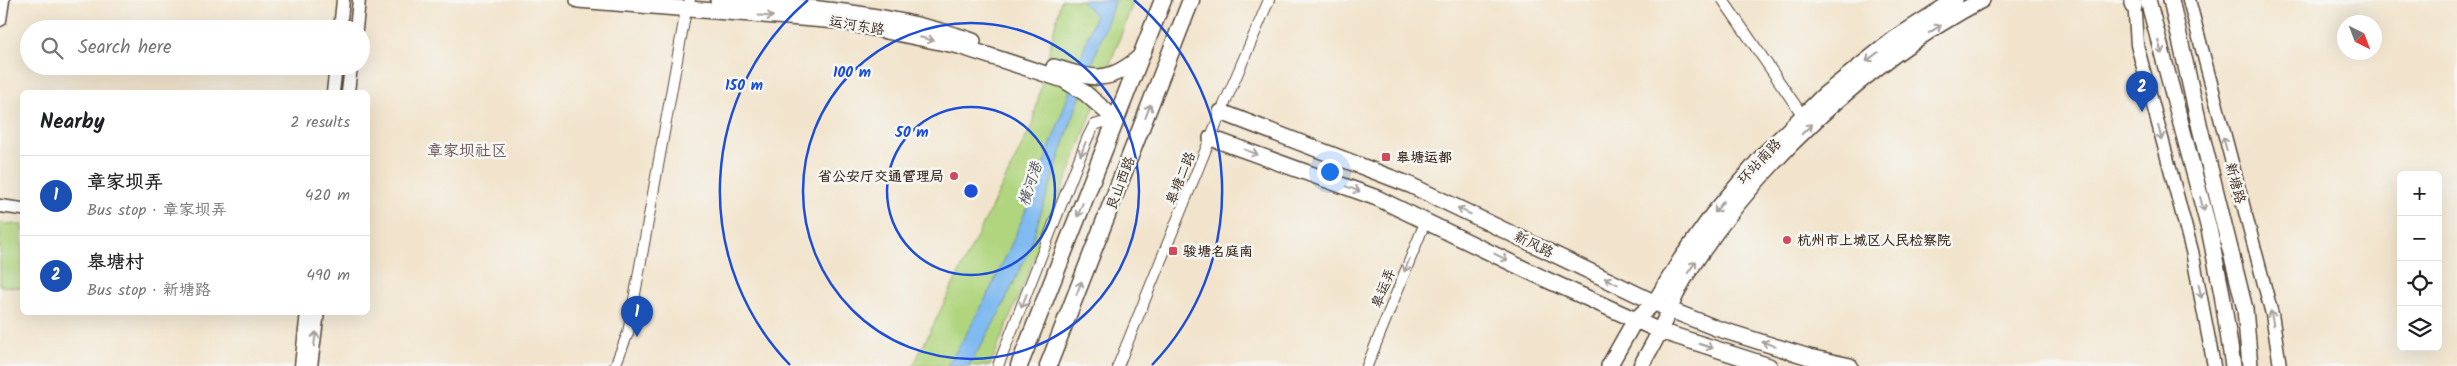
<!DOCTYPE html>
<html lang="en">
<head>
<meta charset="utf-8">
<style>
  :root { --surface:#fff; --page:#f2f2f2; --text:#202124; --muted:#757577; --line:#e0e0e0; --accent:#d1495b }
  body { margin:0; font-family:Kalam,"LXGW WenKai TC",sans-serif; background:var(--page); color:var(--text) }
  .controls { position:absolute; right:15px; bottom:15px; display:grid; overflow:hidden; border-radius:8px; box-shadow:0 5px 20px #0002 }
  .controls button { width:45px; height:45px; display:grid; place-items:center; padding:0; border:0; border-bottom:1px solid var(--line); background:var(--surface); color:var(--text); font:25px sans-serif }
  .compass { position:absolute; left:2337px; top:15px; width:45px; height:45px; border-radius:50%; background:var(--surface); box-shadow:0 5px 20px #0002; rotate:138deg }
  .you { position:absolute; left:1329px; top:171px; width:18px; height:18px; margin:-12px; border:4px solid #fff; border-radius:50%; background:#1a73e8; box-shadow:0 0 0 8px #1a73e833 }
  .badge { display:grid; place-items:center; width:32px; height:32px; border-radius:50%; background:var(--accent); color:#fff; font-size:16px; font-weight:700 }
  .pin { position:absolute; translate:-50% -41px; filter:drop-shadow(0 1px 2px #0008) }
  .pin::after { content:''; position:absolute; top:26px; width:18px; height:15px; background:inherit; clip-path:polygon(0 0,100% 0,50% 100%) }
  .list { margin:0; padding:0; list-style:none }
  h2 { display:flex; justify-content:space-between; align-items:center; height:65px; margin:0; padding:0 20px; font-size:21px }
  h2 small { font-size:16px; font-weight:400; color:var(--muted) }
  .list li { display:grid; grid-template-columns:32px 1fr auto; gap:15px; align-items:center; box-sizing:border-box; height:80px; padding:0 20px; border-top:1px solid var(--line) }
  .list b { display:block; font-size:19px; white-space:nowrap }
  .list p { margin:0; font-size:16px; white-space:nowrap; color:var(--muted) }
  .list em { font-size:16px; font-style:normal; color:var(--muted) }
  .icon { flex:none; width:28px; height:28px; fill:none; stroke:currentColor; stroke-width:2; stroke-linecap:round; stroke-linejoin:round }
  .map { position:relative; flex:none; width:2457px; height:366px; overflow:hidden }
  .search { position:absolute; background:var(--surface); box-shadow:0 5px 20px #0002; left:20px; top:20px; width:350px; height:55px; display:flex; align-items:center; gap:12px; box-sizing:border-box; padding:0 18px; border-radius:28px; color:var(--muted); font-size:19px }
  .panel { position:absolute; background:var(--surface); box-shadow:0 5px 20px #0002; left:20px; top:90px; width:350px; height:225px; border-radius:8px }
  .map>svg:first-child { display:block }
  .green { fill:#b0d57e; stroke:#76804e }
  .water { fill:#7fbaf1; stroke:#5d7288 }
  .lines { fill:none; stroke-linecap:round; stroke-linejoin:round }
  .minor-casing { stroke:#564638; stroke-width:12 }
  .tertiary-casing { stroke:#564638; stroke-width:15 }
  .secondary-casing { stroke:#564638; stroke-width:18 }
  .primary-casing { stroke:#564638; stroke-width:19 }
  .minor { stroke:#fff; stroke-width:10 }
  .tertiary { stroke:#fff; stroke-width:12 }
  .secondary { stroke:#fff; stroke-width:15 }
  .primary { stroke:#fff; stroke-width:16 }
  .oneway { stroke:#a79f9a }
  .ring { fill:none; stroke:#1d4ed8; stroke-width:2.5 }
  .poi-dot { fill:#d1495b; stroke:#f6f6f2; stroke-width:2 }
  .labels { text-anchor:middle; stroke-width:5; stroke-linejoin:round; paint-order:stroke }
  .street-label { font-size:14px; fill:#3b2a1e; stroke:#f6f6f2 }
  .poi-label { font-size:14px; font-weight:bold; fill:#3b2a1e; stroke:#f6f6f2; text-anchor:start }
  .water-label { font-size:15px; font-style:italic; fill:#4f555d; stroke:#f6f6f2 }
  .quarter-label { font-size:16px; fill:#685359; stroke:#f6f6f2 }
  .centre { fill:#1d4ed8; stroke:#f6f6f2; stroke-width:2.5 }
  .ring-label { font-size:15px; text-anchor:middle; font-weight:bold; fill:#1d4ed8; stroke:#f6f6f2; stroke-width:5; stroke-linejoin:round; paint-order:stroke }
</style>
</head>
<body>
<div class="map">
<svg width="2457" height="366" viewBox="0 0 2457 366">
  <rect width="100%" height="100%" fill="#f6f6f2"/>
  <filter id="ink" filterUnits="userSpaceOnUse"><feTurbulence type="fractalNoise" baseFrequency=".02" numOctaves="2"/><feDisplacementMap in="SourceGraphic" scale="10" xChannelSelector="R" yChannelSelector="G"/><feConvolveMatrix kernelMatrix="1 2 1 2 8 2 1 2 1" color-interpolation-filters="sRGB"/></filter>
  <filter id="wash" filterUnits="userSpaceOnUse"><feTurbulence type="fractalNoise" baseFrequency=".0096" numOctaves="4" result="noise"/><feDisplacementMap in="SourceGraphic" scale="20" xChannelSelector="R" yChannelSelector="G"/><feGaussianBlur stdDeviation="1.12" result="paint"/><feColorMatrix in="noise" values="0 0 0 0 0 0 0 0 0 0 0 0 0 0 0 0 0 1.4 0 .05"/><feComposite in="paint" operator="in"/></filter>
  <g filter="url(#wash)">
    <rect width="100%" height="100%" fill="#f2e4cc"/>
    <path class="green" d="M1061,0H1134L1071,168L990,366H913L1032,125Z
      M0,223L22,225V288L0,286Z"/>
    <path class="water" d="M1081,0H1114L1113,6L1067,134L1028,252L999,314L969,366H947C1017,256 1053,139 1095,16Z"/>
  </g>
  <g filter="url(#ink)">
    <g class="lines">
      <defs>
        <path id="minor" d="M1723,0L1803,116
          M615,366L628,333L686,10L690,0
          M998,366L1087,139L1094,125L1115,119
          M1118,366L1221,112L1269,0
          M1367,366L1426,220"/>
        <path id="tertiary" d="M2134,0L2137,45L2192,251L2214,366
          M2189,0L2272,314L2280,366
          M0,20L3,0
          M340,29L343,0
          M356,29L359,0
          M333,92L336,66
          M348,92L351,66
          M0,206L22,209
          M301,366L307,312
          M311,366L318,312"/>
        <path id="secondary" d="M578,0L838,21L959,46L1064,80L1085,93L1115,119
          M718,0C806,7 889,12 973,41
          M2132,0L2134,6
          M2148,0L2209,229L2222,294L2233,366
          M2171,0L2200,128L2245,309L2250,366
          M1054,67C1093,79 1108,85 1141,56
          M1221,112L1410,185L1668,309L1716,328L1809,357L1850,366
          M1211,138L1377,198L1545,279L1660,331L1769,366
          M1609,366L1635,320L1655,302L1681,259L1713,214L1764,154L1824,95L1855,70L1894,39L1955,0
          M1641,366C1647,354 1654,344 1659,332C1669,313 1675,292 1687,274C1759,162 1864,63 1982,0"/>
        <path id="primary" d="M1019,366L1163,0
          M1048,366L1191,0"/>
      </defs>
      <use href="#minor" class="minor-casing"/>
      <use href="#tertiary" class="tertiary-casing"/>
      <use href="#secondary" class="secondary-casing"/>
      <use href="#primary" class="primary-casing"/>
      <use href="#minor" class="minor"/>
      <use href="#tertiary" class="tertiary"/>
      <use href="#secondary" class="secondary"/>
      <use href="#primary" class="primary"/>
    </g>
    <defs><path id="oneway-shaft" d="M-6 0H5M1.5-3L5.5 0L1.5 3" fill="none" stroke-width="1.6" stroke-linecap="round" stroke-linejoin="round" transform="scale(1.25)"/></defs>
    <g class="oneway">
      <use href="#oneway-shaft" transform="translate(766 16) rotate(4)"/>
      <use href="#oneway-shaft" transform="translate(1935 29) rotate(-33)"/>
      <use href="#oneway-shaft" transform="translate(927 39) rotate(13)"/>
      <use href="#oneway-shaft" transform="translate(2160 47) rotate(75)"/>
      <use href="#oneway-shaft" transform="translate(1872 57) rotate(142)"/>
      <use href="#oneway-shaft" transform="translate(1148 111) rotate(-69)"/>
      <use href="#oneway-shaft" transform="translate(1807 129) rotate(-44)"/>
      <use href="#oneway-shaft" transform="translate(2160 133) rotate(75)"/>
      <use href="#oneway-shaft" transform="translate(2225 144) rotate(-105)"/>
      <use href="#oneway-shaft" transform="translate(1083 149) rotate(111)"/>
      <use href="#oneway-shaft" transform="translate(1251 152) rotate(20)"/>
      <use href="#oneway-shaft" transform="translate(1353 189) rotate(20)"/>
      <use href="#oneway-shaft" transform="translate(2202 204) rotate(75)"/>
      <use href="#oneway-shaft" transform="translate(1719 207) rotate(128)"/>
      <use href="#oneway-shaft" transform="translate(1080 210) rotate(111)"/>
      <use href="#oneway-shaft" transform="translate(1464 211) rotate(-154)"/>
      <use href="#oneway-shaft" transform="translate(1501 257) rotate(27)"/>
      <use href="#oneway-shaft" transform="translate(1407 265) rotate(112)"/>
      <use href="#oneway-shaft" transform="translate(1692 267) rotate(-55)"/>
      <use href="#oneway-shaft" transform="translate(1611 281) rotate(-154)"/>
      <use href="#oneway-shaft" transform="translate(1079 288) rotate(-69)"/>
      <use href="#oneway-shaft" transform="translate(2200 291) rotate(78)"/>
      <use href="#oneway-shaft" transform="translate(1024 301) rotate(111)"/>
      <use href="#oneway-shaft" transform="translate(2272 318) rotate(-101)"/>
      <use href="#oneway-shaft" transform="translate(315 339) rotate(-82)"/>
      <use href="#oneway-shaft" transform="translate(1769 344) rotate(-162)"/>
      <use href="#oneway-shaft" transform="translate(1706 346) rotate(18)"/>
    </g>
  </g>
  <g class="ring">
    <circle cx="971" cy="191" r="84"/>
    <circle cx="971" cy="191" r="168"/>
    <path d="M790 365A251 251 0 0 1 808 0M1134 0A251 251 0 0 1 1152 365"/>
  </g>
  <g class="poi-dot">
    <rect x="1381" y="152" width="10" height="10" rx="2.5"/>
    <circle cx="954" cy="176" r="5"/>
    <circle cx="1787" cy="240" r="5"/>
    <rect x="1168" y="246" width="10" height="10" rx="2.5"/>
  </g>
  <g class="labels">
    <g class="street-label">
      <text transform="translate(857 25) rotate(9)" y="5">运河东路</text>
      <text transform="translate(1759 161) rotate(-47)" y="5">环站南路</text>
      <text transform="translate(1180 178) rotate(-68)" y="5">皋塘二路</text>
      <text transform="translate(1120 183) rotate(-69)" y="5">艮山西路</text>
      <text transform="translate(2236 183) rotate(75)" y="5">新塘路</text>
      <text transform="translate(1534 244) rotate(26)" y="5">新风路</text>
      <text transform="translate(1383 288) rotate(-68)" y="5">皋运弄</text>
    </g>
    <g class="poi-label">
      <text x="1396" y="162">皋塘运都</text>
      <text x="944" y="181" text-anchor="end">省公安厅交通管理局</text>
      <text x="1797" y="245">杭州市上城区人民检察院</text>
      <text x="1183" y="256">骏塘名庭南</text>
    </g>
    <g class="water-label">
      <text transform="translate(1030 184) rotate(-72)" y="5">横河港</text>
    </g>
    <g class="quarter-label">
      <text x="467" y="156">章家坝社区</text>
    </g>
  </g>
  <circle cx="971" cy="191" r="8" class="centre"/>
  <g class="ring-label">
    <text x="852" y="77">100 m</text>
    <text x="744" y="90">150 m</text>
    <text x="912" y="137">50 m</text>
  </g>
</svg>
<div class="controls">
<button>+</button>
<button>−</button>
<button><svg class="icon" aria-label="locate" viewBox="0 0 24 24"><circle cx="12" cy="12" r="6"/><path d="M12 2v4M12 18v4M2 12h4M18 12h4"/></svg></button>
<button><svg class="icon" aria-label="layers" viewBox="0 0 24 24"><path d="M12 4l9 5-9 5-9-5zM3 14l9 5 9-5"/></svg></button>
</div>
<svg class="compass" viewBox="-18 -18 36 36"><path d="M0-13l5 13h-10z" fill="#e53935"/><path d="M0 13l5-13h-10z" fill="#757577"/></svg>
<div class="you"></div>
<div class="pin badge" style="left:637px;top:337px;background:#1a4fb4">1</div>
<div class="pin badge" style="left:2142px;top:112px;background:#1a4fb4">2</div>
<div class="search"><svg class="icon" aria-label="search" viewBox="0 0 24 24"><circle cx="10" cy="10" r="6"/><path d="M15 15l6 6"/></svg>Search here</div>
<section class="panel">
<h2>Nearby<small>2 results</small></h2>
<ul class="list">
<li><span class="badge" style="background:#1a4fb4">1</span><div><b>章家坝弄</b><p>Bus stop · 章家坝弄</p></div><em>420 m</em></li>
<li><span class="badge" style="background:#1a4fb4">2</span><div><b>皋塘村</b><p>Bus stop · 新塘路</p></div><em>490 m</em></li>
</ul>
</section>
</div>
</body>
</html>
